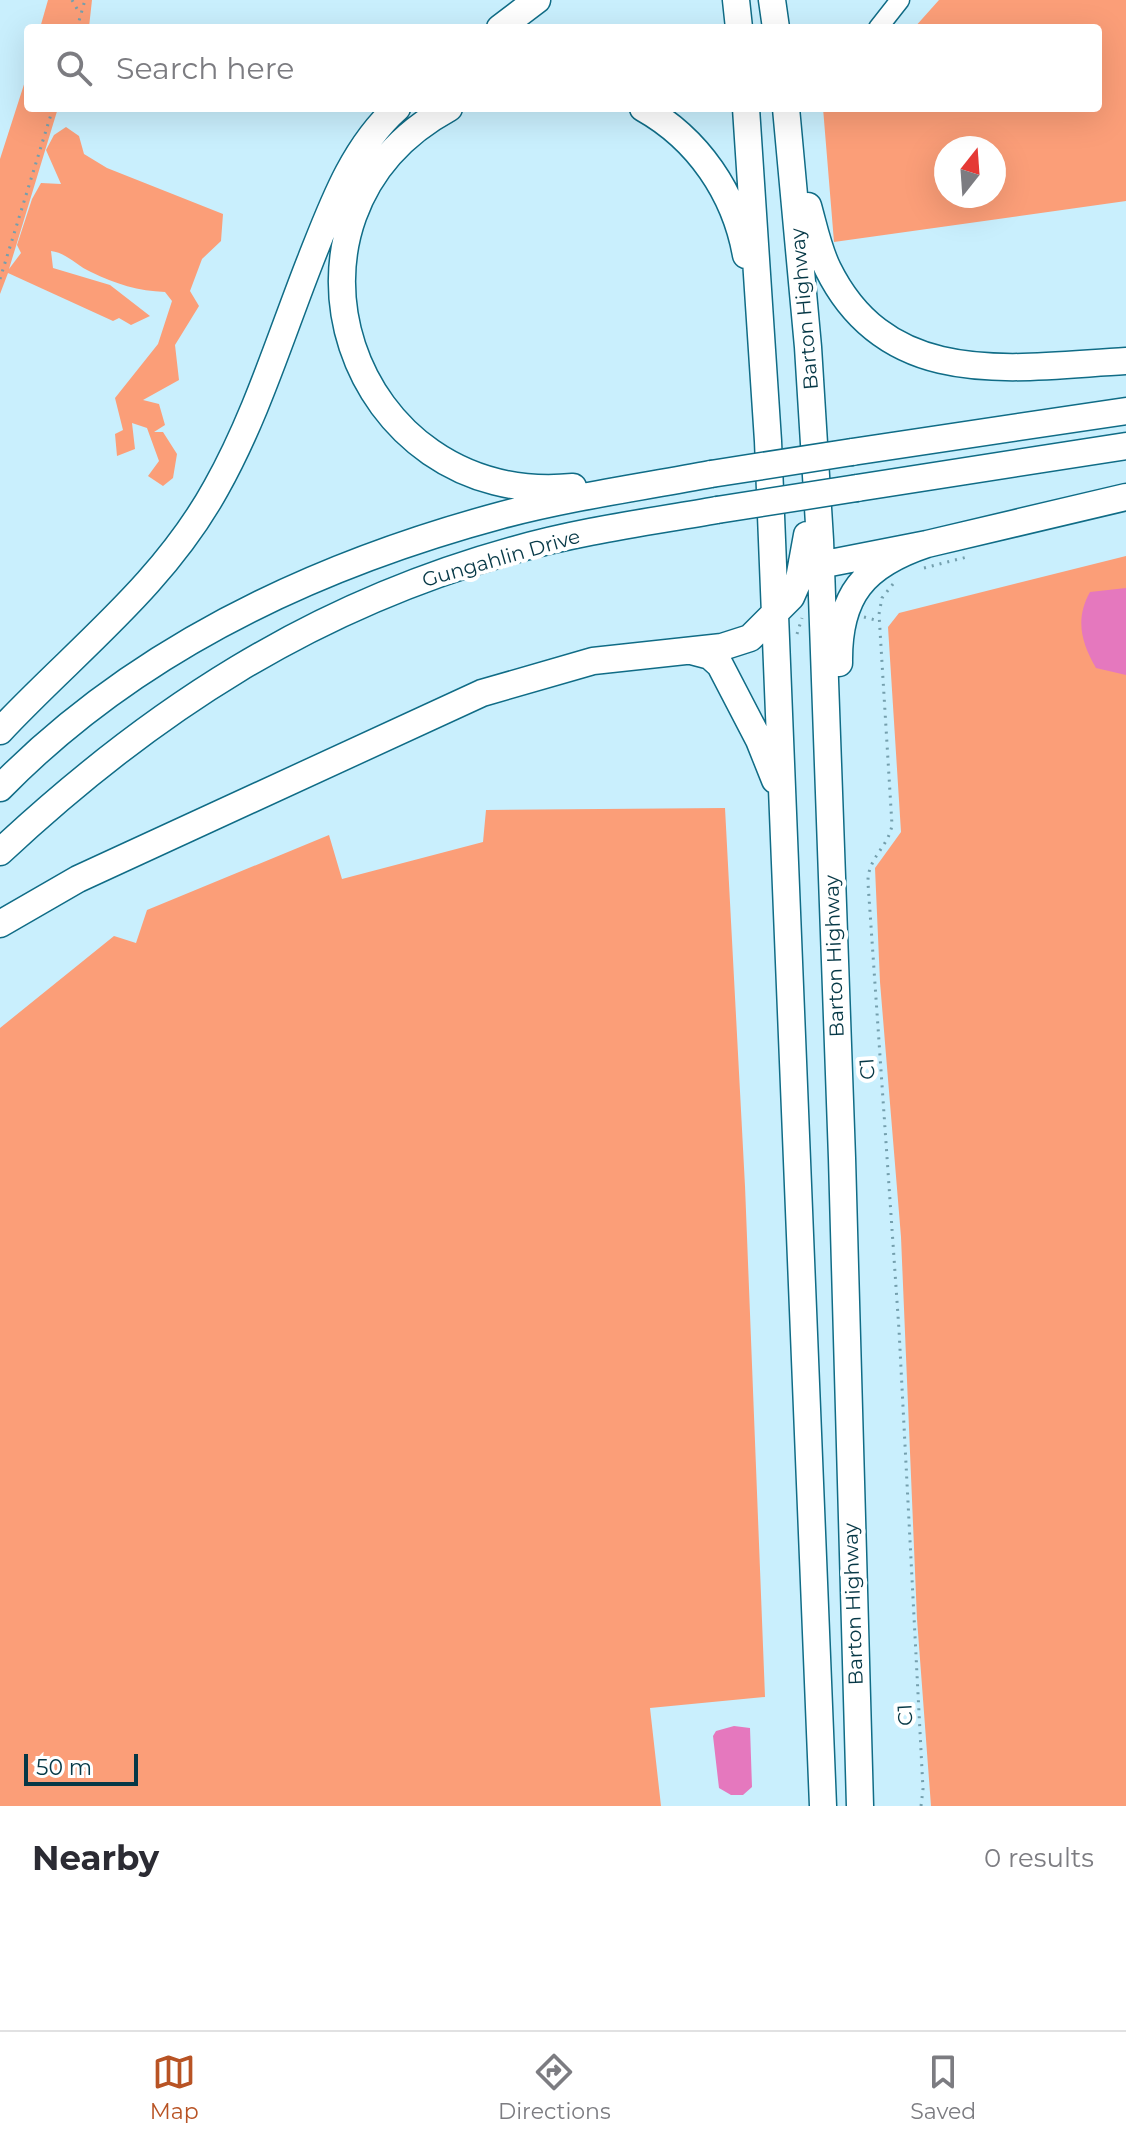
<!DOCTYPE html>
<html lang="en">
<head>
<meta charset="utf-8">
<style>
  :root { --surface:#fff; --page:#f7f7f7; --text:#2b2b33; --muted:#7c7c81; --line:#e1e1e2; --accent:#b85324 }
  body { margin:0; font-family:Montserrat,sans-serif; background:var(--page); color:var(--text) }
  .compass { position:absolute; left:934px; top:136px; width:72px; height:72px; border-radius:50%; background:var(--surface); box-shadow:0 8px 32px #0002; rotate:17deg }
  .scale { position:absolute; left:24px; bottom:20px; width:114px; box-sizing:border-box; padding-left:8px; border:4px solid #063846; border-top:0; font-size:22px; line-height:28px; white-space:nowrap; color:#063846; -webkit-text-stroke:6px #fff; paint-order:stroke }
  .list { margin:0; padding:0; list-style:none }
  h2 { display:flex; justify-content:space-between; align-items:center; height:104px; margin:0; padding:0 32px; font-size:34px }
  h2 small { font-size:26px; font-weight:400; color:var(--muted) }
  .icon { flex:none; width:44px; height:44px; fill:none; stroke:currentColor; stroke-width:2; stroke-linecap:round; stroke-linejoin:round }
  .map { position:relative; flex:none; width:1126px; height:1806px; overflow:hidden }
  .search { position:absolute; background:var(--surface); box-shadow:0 8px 32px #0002; left:24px; right:24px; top:24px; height:88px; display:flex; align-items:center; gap:20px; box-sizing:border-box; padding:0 28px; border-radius:8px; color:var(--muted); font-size:30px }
  .sheet { height:224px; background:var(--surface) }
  nav { display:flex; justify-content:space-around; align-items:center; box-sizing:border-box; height:112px; border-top:2px solid var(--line); background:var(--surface); font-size:22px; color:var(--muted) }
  nav a { display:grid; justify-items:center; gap:4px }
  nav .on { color:var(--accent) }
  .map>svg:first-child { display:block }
  .green { fill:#fb9e78; fill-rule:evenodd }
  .water { fill:#e578be }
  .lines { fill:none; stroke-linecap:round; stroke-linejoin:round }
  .minor-casing { stroke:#106c86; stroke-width:21 }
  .highway-casing { stroke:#106c86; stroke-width:29 }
  .path { stroke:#749fad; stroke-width:3; stroke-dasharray:2 6; stroke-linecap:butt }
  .minor { stroke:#fff; stroke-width:18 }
  .highway { stroke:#fff; stroke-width:26 }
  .highway-bridge-casing { stroke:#106c86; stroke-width:29; stroke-linecap:butt }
  .highway-bridge { stroke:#fff; stroke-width:26 }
  .labels { text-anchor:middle; stroke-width:8; stroke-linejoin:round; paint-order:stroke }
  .street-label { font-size:20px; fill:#063846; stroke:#fff }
</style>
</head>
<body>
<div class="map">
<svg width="1126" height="1806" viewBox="0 0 1126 1806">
  <rect width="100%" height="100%" fill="#c9effd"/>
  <path class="green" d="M48,0H92L89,27L40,28Z
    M939,0H1126V201L834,242L823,108H1098V28H914ZM946,148H994V196H946Z
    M28,72V108H58L9,269L21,253L17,245L32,199L41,183L61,184L46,150L54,135L66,127L79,136L84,154L107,168L223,214L221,241L202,259L190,291L199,306L175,345L179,380L143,400L159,404L165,425L154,432H163L177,454L173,478L163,486L148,476L159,461L147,428L132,423L135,449L117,456L115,434L123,430L115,398L158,344L172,301L165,292C139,291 115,284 91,272C77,266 67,253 51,251L53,268L110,285L150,316L131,325L119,318L113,321L8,273L0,294V159Z
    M1126,556V1806H931L917,1619L901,1237L880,982L875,868L901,832L888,627L899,613Z
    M725,808L745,1186L765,1697L650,1708L661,1806H0V1028L114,936L136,943L147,910L329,835L342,879L483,842L486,810Z"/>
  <path class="water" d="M1126,588V675L1096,668C1081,642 1075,619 1090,592Z
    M734,1726L750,1728L752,1787L743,1795H731L719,1788L713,1736L716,1731Z"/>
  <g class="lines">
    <defs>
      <path id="minor" d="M878,28L900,0"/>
      <path id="highway" d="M736,0L739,28
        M772,0L776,28
        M500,28L537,0
        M449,108C251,216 348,509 573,487
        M643,108C698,139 735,193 746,255
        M746,108L768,441L823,1806
        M786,108L808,347L820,540L842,1158L860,1806
        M808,206C814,227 818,249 828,269C889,392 1015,367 1126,361
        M852,452L1126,411
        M857,488L1126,446
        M802,562L830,563L927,544L1126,497
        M691,651L710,656L720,665L759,740L775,780
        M839,663C838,595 864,565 927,544
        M0,731C75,651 162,586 216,488C256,417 281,335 311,259C332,206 353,147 397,108
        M0,788C136,649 316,565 502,515C570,497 642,487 711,474
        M0,852C152,710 312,606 514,550C580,531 649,522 717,510
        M0,924L78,879L482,693L593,661L722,647L750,638L791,597L799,579L807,535"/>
    </defs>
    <use href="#minor" class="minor-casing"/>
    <use href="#highway" class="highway-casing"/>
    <path class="path" d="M72,0L80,14
      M77,28L85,0
      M0,279L53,108
      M924,568L967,557
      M893,584L882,598L879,614L892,825C888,848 867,858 868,883L899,1330L923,1789L921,1806
      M864,617L879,621
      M797,634L802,618"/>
    <use href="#minor" class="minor"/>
    <use href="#highway" class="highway"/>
    <defs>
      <path id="highway-bridge" d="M711,474L852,452
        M717,510L857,488"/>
    </defs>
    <use href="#highway-bridge" class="highway-bridge-casing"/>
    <use href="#highway-bridge" class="highway-bridge"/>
  </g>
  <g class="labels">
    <g class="street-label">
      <text transform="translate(804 309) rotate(-95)" y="7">Barton Highway</text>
      <text transform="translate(501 558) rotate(-16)" y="7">Gungahlin Drive</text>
      <text transform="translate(834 956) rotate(-92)" y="7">Barton Highway</text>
      <text transform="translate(867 1069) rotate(-94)" y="7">C1</text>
      <text transform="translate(853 1604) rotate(-92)" y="7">Barton Highway</text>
      <text transform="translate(905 1715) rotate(-93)" y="7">C1</text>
    </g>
  </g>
</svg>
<svg class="compass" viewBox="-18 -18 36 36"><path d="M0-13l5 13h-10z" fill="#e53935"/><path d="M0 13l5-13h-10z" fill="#7c7c81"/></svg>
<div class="scale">50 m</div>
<div class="search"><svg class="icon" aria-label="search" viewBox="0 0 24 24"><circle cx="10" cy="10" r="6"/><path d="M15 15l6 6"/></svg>Search here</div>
</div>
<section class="sheet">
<h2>Nearby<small>0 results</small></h2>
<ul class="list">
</ul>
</section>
<nav>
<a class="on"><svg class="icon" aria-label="map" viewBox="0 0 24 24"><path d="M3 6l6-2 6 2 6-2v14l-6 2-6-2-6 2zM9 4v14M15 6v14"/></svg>Map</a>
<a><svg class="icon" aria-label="directions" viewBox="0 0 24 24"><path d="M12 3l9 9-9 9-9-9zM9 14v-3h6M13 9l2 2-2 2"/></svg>Directions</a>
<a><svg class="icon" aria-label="saved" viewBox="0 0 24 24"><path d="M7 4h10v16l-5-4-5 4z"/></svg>Saved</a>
</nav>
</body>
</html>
